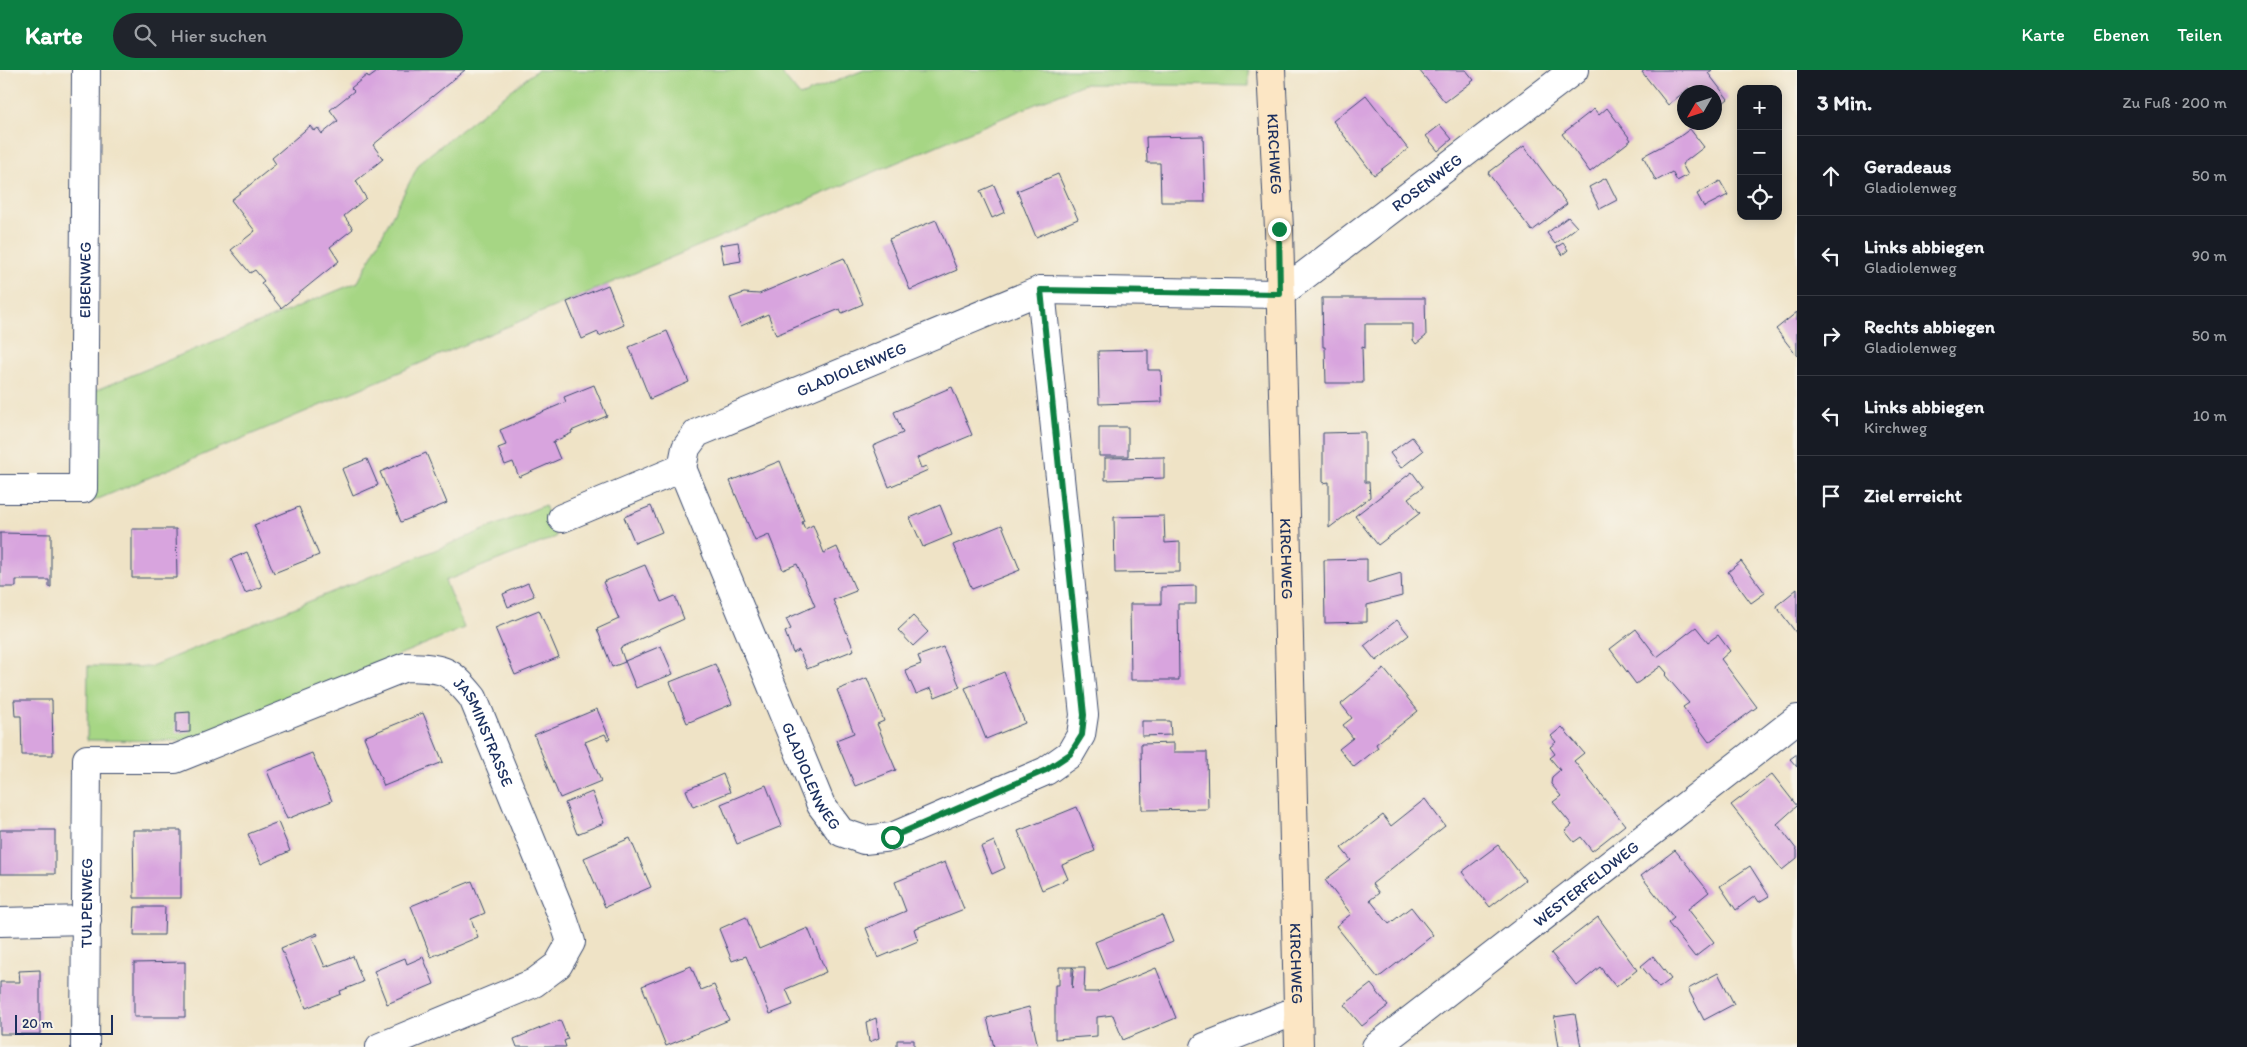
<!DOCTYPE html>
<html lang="de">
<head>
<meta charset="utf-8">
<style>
  :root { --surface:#171b24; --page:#20242c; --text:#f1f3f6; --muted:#9ea1a6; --line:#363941; --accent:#0b8043 }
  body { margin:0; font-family:Itim,sans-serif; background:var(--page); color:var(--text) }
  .controls { position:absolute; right:15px; top:15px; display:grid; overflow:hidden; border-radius:10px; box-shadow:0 2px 12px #0003 }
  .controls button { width:45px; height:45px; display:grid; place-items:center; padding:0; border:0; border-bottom:1px solid var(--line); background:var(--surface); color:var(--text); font:25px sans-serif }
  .compass { position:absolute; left:1677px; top:15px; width:45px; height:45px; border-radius:50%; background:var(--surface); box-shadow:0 2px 12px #0003; rotate:231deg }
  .scale { position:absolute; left:15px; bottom:12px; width:98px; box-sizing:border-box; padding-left:5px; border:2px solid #1b2f5e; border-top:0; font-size:14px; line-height:18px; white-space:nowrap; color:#1b2f5e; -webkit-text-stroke:4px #f7f3e8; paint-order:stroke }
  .stop { position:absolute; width:15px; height:15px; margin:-11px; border:4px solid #0b8043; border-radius:50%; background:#fff }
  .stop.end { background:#0b8043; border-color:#fff; box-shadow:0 1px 5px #0008 }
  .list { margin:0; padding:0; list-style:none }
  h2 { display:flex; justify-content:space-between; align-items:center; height:65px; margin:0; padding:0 20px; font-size:21px }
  h2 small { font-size:16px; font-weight:400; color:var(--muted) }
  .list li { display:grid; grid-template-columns:32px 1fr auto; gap:15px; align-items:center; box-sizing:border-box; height:80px; padding:0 20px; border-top:1px solid var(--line) }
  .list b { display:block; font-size:19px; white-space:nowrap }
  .list p { margin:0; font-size:16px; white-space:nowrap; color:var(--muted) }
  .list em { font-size:16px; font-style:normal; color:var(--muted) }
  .icon { flex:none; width:28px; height:28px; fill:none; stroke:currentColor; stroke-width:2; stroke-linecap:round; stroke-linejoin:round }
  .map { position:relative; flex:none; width:1797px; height:977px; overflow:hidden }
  header { display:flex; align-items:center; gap:30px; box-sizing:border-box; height:70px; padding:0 25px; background:var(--accent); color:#fff }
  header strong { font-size:24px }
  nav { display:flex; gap:28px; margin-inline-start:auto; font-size:18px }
  .search { width:350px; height:45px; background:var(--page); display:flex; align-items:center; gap:12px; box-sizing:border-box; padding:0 18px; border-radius:28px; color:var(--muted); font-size:19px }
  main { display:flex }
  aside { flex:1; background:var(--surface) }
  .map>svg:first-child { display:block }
  .green { fill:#a6d684; stroke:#608271 }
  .building { fill:#d8a4de }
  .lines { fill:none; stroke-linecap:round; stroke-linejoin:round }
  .street-casing { stroke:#3b4a6e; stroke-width:30 }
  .secondary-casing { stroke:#3b4a6e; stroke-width:30 }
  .street { stroke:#fff; stroke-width:28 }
  .secondary { stroke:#fce6c4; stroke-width:28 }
  .route { stroke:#0b8043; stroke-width:6 }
  .labels { text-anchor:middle; stroke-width:4; stroke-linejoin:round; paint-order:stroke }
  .street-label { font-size:16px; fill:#1b2f5e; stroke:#f7f3e8 }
</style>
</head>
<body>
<header>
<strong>Karte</strong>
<div class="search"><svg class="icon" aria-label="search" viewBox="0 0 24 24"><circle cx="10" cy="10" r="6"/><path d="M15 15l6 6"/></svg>Hier suchen</div>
<nav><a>Karte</a><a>Ebenen</a><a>Teilen</a></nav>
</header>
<main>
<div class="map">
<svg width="1797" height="977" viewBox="0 0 1797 977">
  <rect width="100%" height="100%" fill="#f7f3e8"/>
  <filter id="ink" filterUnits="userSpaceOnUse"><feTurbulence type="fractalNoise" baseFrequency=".02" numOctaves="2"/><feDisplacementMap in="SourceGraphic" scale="10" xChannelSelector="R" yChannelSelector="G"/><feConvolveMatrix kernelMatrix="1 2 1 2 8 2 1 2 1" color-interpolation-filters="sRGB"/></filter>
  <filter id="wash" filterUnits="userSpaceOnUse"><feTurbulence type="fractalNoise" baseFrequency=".0096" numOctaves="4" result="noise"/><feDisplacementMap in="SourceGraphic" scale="20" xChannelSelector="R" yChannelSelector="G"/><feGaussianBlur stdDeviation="1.12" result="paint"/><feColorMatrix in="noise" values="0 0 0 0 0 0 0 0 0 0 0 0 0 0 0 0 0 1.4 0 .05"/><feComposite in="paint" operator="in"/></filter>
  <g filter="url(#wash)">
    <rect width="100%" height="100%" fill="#efe3c6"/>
    <path class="green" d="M537,0H779L800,26L864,0H1249V16L1083,14L84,435V325L358,212L420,92Z
      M545,435L556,467L445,511L464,558L190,671L87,670L88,596L149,597Z"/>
    <g id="blocks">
      <path class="building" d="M380,0H465L373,75L383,89L356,111L366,128L344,146L353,159L330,177L339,191L281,238L261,213L264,211L255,200L250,203L231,180L255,161L231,130L276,94L272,88L310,56L314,61L318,58L322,64L338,51L330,40L354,21L351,18L367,5L369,8Z
        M1419,0H1466L1474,10L1445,32Z
        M1645,0H1712L1708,3L1728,29L1714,40V22H1692L1689,18L1668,35L1642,2Z
        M1366,25L1408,79L1374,105L1333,51Z
        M1607,38L1631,70L1590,102L1562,64L1594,39L1599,45Z
        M1440,55L1452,69L1438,81L1426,66Z
        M1690,59L1704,77L1682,94L1688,105L1677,111L1672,102L1656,111L1643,86L1679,67Z
        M1203,66L1205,132H1161L1160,93H1147L1146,67Z
        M1524,76L1567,134L1532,161L1488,103Z
        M1058,104L1078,149L1036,167L1017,121Z
        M1606,108L1617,130L1600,139L1589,117Z
        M1720,111L1728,125L1704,137L1697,124Z
        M994,115L1005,142L992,148L980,121Z
        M1568,147L1577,157L1555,174L1547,163Z
        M936,150L957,200L910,220L889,169Z
        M738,172L741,191L724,194L720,175Z
        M1563,173L1568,180L1562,185L1557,177Z
        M844,188L863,234L842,243L840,239L776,265L768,244L741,256L730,228L744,223L759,224Z
        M608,215L624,255L599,266L598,262L582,269L567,232Z
        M1322,228H1425L1426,266L1416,274L1413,270V254H1365V278L1362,277L1363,313H1326L1325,277H1323Z
        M1797,242V286L1776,259Z
        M667,261L689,312L650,329L629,277Z
        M1148,280V300H1161L1162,332L1099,334L1098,281Z
        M594,315L607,346L571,361L572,363L553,372L560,389L519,407L513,392L505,395L498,378L506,375L500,360L566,332L564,327Z
        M952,317L972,365L917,388L921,398L926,396L928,400L889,417L873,376L903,363L894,342Z
        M1099,357H1128V386H1099Z
        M1365,362V412H1369L1370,427L1329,458V412L1323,413V363Z
        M1412,367L1423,381L1401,398L1390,383Z
        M426,383L447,433L401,452L380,402Z
        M1164,387V408L1105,410V388Z
        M367,389L378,415L353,426L342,399Z
        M780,391L804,451L802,452L805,459L813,455L824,483L837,477L856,521L833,530L854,580L807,599L799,580L793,583L785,562L791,559L786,549L815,536L797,494L783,500L769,465L755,471L730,411Z
        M1412,402L1423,417L1408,428L1420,443L1378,475L1355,446Z
        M940,435L952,465L923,477L910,448Z
        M651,436L662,462L635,473L624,447Z
        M299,437L319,485L274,503L254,455Z
        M1164,446L1165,473L1180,472V502L1115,503L1114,447Z
        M1002,455L1020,500L972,519L953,475Z
        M132,459H176L177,508H132Z
        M0,463L51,464V517H49V510H16V517H0Z
        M247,482L262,517L245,523L231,489Z
        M1367,489V513L1401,503L1402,526L1367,535V552L1325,553L1324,490Z
        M1741,491L1765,523L1751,533L1728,502Z
        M645,495L661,532L675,526L684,549L620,578L625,592L612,597L597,559L619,549L603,512Z
        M528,513L534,526L508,537L503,524Z
        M1196,516V534H1178L1179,610H1131L1130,534H1161V517Z
        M1797,519V564L1776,536Z
        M539,540L559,587L515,605L495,558Z
        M913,546L928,562L913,576L898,560Z
        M1397,550L1409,565L1376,591L1364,576Z
        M1696,557L1708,572L1718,565L1730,581L1721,589L1757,637L1709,672L1683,637L1689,633L1665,605L1667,603L1661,596L1636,614L1610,579L1636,559L1657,587Z
        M661,576L673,604L636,618L625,591Z
        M943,577L960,617L935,627L931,618L916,624L905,600L921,594L918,586Z
        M715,594L732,634L687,653L670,612Z
        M1384,599L1418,641L1376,674L1378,678L1354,697L1339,679L1353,668L1343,655L1352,648L1341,634Z
        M1004,602L1025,653L986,669L965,618Z
        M867,608L884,651L877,654L896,700L855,716L836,670L854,663L837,620Z
        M14,630H52L53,685H22L21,646H15Z
        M597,639L610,669L608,670L605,664L585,672L601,711L560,728L534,665Z
        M190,642V662L176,663V643Z
        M423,643L443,692L384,716L364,667Z
        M1142,651H1170L1171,665L1142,666Z
        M1562,657L1584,683L1574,691L1625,755L1592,781L1581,767L1574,772L1565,761L1572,755L1553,732L1561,726L1551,714L1552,707L1560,700L1550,688L1555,684L1550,677L1556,672L1551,666Z
        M1174,673V682H1207L1208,739L1142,740L1141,674Z
        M312,683L332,731L287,749L267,701Z
        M1797,684V697L1790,689Z
        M723,704L730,722L693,737L686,720Z
        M1772,704L1797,736L1777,754L1797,780V788L1782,800L1731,735Z
        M766,715L782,756L737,774L721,734Z
        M592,722L604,753L577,764L565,733Z
        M1425,729L1445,756L1372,814L1379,823L1370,830L1389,854L1411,837L1433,865L1378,908L1336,856L1351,844L1325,810L1351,790L1341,778L1383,745L1391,756Z
        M1077,737L1095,781L1062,795L1068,809L1042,820L1018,761Z
        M278,752L290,781L261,794L248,764Z
        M0,760H55V804H0Z
        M133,760H181V828H134Z
        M630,768L651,817L605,837L584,788Z
        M994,771L1005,798L992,804L981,777Z
        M1498,775L1525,810L1490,837L1462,802Z
        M1675,780L1709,822L1688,839L1714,872L1695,887L1668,853L1674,848L1641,806Z
        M945,792L964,839L914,859L918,871L878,888L866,858L906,841L895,812Z
        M1750,796L1769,826L1759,832L1755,826L1736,840L1720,816Z
        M472,811L485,843L471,849L478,867L431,887L411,836Z
        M135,837H165L164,865H134Z
        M1162,845L1173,872L1106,899L1095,872Z
        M746,847L759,879L808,858L826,902L786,919L793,935L770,944L746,886L732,891L719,859Z
        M1598,847L1637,900L1616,917L1600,897L1577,916L1551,883Z
        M317,863L318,865L312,867L325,897L353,886L363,912L340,921L341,924L306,938L281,878Z
        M1653,886L1671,909L1659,918L1641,896Z
        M423,887L434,914L387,934L374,901L405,888L407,894Z
        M185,892V947H134V893Z
        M691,896L701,920L714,915L729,950L666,976L642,916Z
        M1059,897H1072V918L1074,899L1072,897H1085L1084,922H1097L1156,898L1176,948L1123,970L1113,945L1097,947V966L1055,969V915H1059Z
        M40,900V964H0V912H20L19,901Z
        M1718,903L1734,934L1704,950L1688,919Z
        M1371,914L1388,936L1362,956L1344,935Z
        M1029,937L1038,977H994L987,948Z
        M1575,944L1581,977H1559L1554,947Z
        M876,948L879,968L869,972L866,952Z
        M560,950L568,969L564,971L566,977H517L514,969Z
        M897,970H914V977H897Z"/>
    </g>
  </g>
  <g filter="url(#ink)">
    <use href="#blocks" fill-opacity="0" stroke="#3b4a6e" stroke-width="1"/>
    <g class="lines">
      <defs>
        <g id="street">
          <path id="s1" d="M682,398L686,378L697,363L1041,220L1280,224L1574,0"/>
          <path id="s2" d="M0,419H83L86,0"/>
          <path id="s3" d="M562,448L682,398L821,735L841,762L864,770L892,767L1046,701L1070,684L1081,665L1084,645L1041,220"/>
          <path d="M0,852L87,850"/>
          <path id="s4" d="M85,977L87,689H175L405,597C442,598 449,598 473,628L563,848L571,872L558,895L534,913L380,977"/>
          <path d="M1205,977L1298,940"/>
          <path id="s5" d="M1376,977L1797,649"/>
        </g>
        <g id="secondary">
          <path id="s6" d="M1271,0L1279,159L1299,977"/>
        </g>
      </defs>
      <use href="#street" class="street-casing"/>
      <use href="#secondary" class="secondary-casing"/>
      <use href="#street" class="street"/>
      <use href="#secondary" class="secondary"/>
    </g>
  </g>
  <g class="lines" filter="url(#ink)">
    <path class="route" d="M892,767L1046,700L1070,684L1082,665L1084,645L1041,220L1280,224L1279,159"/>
  </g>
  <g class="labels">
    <g class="street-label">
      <text dy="6" stroke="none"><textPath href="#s6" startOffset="84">KIRCHWEG</textPath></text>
      <text dy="6" stroke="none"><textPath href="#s1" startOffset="835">ROSENWEG</textPath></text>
      <text dy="6" stroke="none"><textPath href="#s2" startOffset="292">EIBENWEG</textPath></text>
      <text dy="6" stroke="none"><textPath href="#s1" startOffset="206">GLADIOLENWEG</textPath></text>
      <text dy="6" stroke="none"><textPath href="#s6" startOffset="489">KIRCHWEG</textPath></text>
      <text dy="6" stroke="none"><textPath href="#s4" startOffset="738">JASMINSTRASSE</textPath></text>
      <text dy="6" stroke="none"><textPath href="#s3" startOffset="464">GLADIOLENWEG</textPath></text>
      <text dy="6" stroke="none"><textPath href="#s5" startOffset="266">WESTERFELDWEG</textPath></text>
      <text dy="6" stroke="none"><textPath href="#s4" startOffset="144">TULPENWEG</textPath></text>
      <text dy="6" stroke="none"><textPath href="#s6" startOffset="894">KIRCHWEG</textPath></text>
    </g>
  </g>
</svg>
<div class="controls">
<button>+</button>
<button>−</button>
<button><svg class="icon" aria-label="locate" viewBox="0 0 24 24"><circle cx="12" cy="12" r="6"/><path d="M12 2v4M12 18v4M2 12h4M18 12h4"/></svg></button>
</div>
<svg class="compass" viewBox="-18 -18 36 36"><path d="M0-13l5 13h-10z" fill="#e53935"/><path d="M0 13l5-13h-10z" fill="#9ea1a6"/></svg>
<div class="scale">20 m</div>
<div class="stop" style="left:892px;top:767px"></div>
<div class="stop end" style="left:1279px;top:159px"></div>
</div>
<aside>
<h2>3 Min.<small>Zu Fuß · 200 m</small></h2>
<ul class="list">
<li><svg class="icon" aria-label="ahead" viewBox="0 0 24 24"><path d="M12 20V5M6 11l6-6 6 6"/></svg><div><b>Geradeaus</b><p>Gladiolenweg</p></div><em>50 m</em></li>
<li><svg class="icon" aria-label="left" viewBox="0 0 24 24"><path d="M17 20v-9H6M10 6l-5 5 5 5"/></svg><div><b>Links abbiegen</b><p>Gladiolenweg</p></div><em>90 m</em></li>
<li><svg class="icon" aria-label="right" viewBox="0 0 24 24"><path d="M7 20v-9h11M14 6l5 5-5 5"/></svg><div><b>Rechts abbiegen</b><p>Gladiolenweg</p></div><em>50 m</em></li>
<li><svg class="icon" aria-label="left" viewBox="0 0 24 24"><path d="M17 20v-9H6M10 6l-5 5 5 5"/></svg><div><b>Links abbiegen</b><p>Kirchweg</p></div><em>10 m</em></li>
<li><svg class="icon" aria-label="arrive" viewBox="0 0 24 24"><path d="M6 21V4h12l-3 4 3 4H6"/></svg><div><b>Ziel erreicht</b></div></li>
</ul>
</aside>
</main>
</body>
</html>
